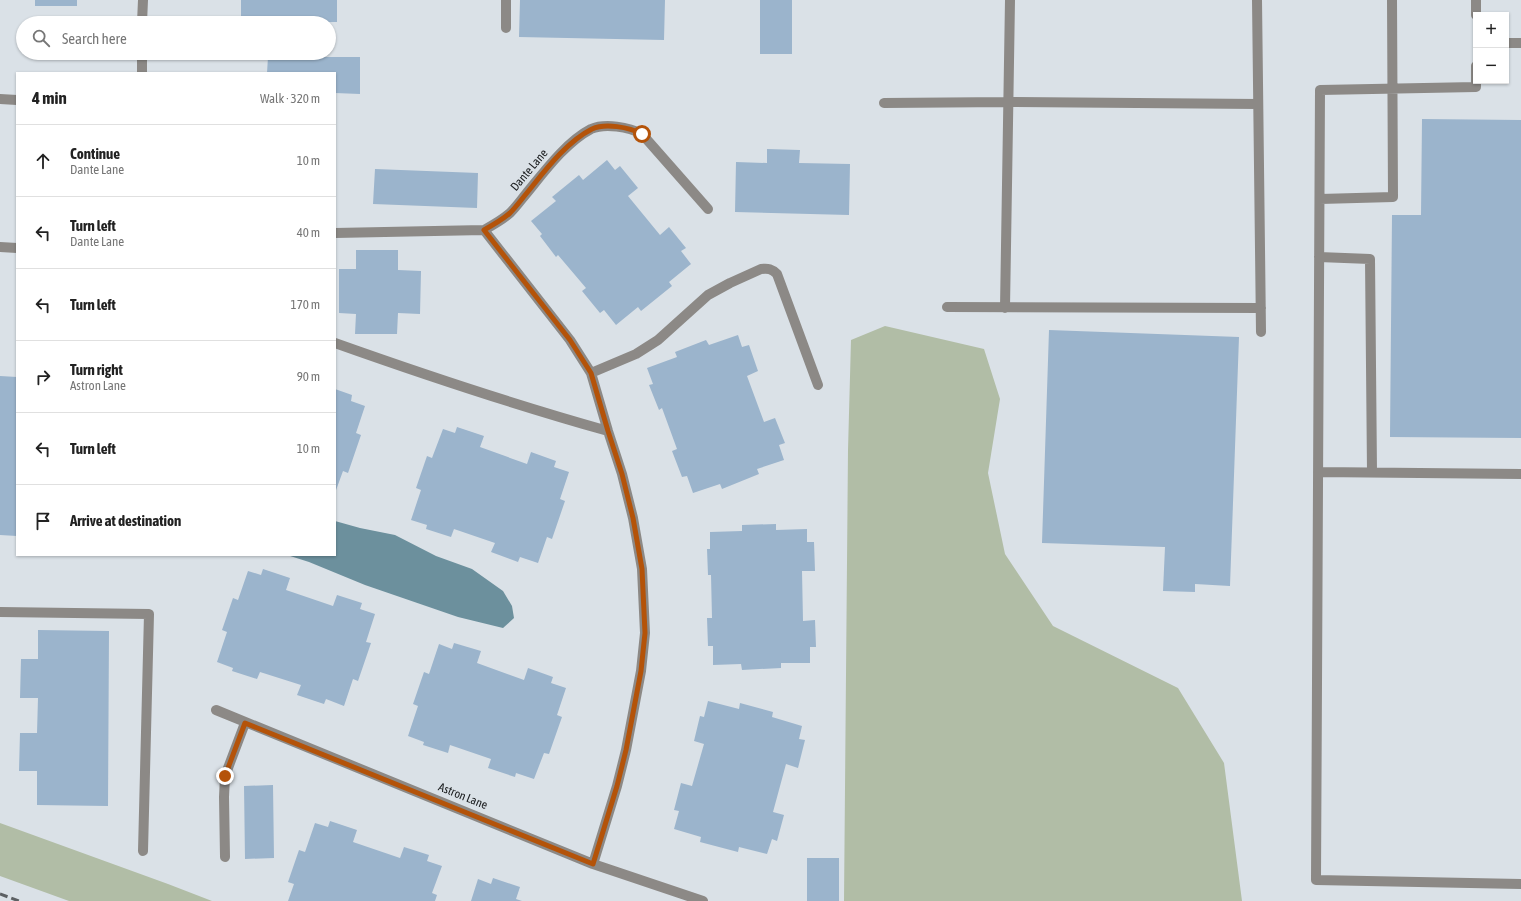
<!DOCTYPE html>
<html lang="en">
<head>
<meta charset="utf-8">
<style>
  :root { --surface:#fff; --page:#f6f6f6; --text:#222; --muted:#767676; --line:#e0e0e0 }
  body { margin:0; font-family:"Asap Condensed",sans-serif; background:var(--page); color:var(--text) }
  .controls { position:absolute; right:12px; top:12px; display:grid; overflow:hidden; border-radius:0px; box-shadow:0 1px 3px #0004 }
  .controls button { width:36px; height:36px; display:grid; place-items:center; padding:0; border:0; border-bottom:1px solid var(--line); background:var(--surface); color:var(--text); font:20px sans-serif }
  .stop { position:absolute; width:12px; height:12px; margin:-9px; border:3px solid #b45309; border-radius:50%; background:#fff }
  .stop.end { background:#b45309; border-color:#fff; box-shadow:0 1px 4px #0008 }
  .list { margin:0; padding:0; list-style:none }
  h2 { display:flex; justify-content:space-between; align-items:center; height:52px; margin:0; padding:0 16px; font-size:17px }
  h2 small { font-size:13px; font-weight:400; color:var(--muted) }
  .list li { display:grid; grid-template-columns:26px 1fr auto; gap:12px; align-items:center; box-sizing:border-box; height:72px; padding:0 16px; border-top:1px solid var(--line) }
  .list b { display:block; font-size:15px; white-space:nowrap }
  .list p { margin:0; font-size:13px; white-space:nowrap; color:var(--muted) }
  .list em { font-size:13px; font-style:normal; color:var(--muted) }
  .icon { flex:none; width:22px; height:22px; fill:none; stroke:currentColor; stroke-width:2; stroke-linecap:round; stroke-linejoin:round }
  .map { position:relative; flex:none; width:1521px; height:901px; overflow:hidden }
  .search { position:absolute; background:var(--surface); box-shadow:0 1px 3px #0004; left:16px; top:16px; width:320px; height:44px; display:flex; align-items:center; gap:10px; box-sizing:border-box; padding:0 14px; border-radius:22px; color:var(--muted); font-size:15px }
  .panel { position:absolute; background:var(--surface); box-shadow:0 1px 3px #0004; left:16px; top:72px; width:320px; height:484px; border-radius:0px }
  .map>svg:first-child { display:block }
  .green { fill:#b1bda6 }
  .water { fill:#6c909d }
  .building { fill:#9bb4cc }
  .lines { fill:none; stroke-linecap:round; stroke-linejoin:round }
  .minor { stroke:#8c8986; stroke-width:10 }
  .rail { stroke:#5c6063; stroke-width:3; stroke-dasharray:8 4; stroke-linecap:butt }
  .route { stroke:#b45309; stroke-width:5 }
  .labels { text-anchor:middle; stroke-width:4; stroke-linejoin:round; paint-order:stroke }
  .street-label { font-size:12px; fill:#181a1c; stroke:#dae1e7 }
</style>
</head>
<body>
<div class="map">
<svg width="1521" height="901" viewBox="0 0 1521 901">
  <rect width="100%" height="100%" fill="#dae1e7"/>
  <path class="green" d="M885,326L984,349L1000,399L988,473L1005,554L1053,626L1178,688L1224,763L1242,901H844L848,450L851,340Z
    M0,823L168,884L212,901H69L0,876Z"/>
  <path class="water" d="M335,521L360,528L395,535L436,556L472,569L503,591L512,606L514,618L503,628L458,617L365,585L309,562L287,555H335Z"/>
  <path class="building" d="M35,0H77V6H35Z
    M241,0H337V22L228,23V17H241Z
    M520,0H665L664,40L519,37Z
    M760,0H792V54H760Z
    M228,53H313V57H360V94L335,93V73H267L268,57L228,56Z
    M1422,119L1521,120V438L1390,437L1392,215H1421Z
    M767,149L800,150L799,163L850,164L849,215L735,212L736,162L767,163Z
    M607,160L615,170L620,166L638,188L628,196L660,235L669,227L686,248L681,251L691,264L669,282L672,286L641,311L638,307L616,325L604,310L600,313L582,291L586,288L558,255L556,257L540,236L542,234L531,221L556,201L552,197L579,175L583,180Z
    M375,169L478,173L477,208L373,204Z
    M356,250H398V270L421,271L420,314L398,313L397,334H355L356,314L339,313V269H356Z
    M1049,330L1239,337L1230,586L1195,584V592L1163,591L1165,547L1042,543Z
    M738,335L742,347L749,345L758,371L747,376L764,422L775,418L785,443L779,445L784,460L757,469L759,474L722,489L720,484L693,493L687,476L682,477L672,451L677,449L662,408L659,410L649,385L653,384L647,368L677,357L675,352L706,340L709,345Z
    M0,376L17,377V536L0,535Z
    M335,389L352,395L351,401L365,406L356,433L361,435L348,473L343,471L335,493Z
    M457,427L484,436L480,447L527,464L531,452L556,461L554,467L569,472L560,499L565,501L552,539L547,537L538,563L520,557L518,562L491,552L495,543L454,529L451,537L426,529L427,525L411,520L421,490L416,488L427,456L432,458L443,429L455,433Z
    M776,524V530L807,529V542H814L815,571H802L803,621L815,620L816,647H810V663H781V668L742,670L741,664L713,665V646H708L707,618H712L711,575H708L707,549H710V532L742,531V525Z
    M263,569L290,578L286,590L333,606L337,595L362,603L360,609L375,614L366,642L371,643L358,681L353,679L344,706L326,699L324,704L297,695L301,685L260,672L257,679L232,671L233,668L217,662L227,632L222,630L233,598L238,600L248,571L261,575Z
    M38,630L109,631L108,806L37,805V771H19L20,733H37L38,698H20L21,659H38Z
    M454,643L481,651L477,663L524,680L528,668L553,677L551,683L566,688L557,715L562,717L549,754L544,753L534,779L516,773L515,777L488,768L491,759L450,745L448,753L423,745L424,742L408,736L418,706L413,704L424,672L429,674L439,644L452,649Z
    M708,701L739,709L740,703L773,712L772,717L802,726L799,739L805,740L798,768L786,764L773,812L784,815L777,841L772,839L767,854L739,847L738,852L700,842L701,837L674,829L679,811L674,810L681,783L692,786L704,744L694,741L700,716L704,717Z
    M273,785L274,858L245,859L244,786Z
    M330,821L357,830L353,842L400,858L404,847L429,855L427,861L442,866L432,893L437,895L435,901H288L294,884L288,882L299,850L305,852L315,823L328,827Z
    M807,858H839V901H807Z
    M493,878L520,887L516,899L522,901H471L478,879L491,884Z"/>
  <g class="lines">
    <path class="minor" d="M1257,0L1261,332
      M1476,0V15
      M142,23L143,0
      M506,28V0
      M1506,43H1521
      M1476,66V87L1320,90L1316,880L1521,884
      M142,73V53
      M0,99L17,100
      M884,103L1009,102L1258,104
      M1320,199L1393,197L1392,0
      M484,230L570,340L591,373L608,431L622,474L633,518L642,569L645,633L641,671L626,750L617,786L593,864
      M335,233L484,230C493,225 502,220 510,213C516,207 521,200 526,194C544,172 566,142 591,129C605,123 629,127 642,134L708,209
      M0,247L17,248
      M1319,257L1370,259L1372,472
      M947,307L1261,308
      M1005,308L1010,0
      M335,343C425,375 515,405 608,431
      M591,373L636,354L658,340L708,295L730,283L761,269C768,268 772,269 777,274L818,385
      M1318,472L1521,474
      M0,612L149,614L143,851
      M216,710L593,864L703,901
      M225,857L224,797L225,776L245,723"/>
    <path class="rail" d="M0,894L19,901"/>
  </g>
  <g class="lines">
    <path class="route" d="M225,776L245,723L593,864L617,786L626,750L641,671L645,633L642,569L633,518L622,474L608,431L591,373L570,340L484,230C493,225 502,220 510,213C516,207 521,200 526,194C544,172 566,142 592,129C605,123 629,127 642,134"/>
  </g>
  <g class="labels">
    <g class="street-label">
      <text transform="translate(529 170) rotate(-50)" y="4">Dante Lane</text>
      <text transform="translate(463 796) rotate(22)" y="4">Astron Lane</text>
    </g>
  </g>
</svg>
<div class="controls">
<button>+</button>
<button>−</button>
</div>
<div class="stop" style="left:642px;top:134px"></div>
<div class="stop end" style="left:225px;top:776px"></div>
<div class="search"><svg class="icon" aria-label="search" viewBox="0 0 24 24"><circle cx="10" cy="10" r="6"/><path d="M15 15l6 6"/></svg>Search here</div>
<section class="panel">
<h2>4 min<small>Walk · 320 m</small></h2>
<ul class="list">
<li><svg class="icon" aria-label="ahead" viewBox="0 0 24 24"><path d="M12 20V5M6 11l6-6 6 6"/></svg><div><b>Continue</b><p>Dante Lane</p></div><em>10 m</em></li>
<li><svg class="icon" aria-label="left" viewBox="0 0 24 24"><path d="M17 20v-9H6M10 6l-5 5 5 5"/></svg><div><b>Turn left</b><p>Dante Lane</p></div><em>40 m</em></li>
<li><svg class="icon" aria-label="left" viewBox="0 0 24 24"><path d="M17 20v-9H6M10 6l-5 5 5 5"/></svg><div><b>Turn left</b></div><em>170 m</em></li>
<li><svg class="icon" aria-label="right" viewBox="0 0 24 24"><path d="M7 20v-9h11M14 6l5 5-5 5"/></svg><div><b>Turn right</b><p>Astron Lane</p></div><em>90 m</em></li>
<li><svg class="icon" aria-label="left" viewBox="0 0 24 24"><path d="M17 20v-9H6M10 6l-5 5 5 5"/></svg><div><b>Turn left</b></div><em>10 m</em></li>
<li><svg class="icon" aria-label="arrive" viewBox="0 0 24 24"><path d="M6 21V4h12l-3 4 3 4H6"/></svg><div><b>Arrive at destination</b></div></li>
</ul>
</section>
</div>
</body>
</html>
